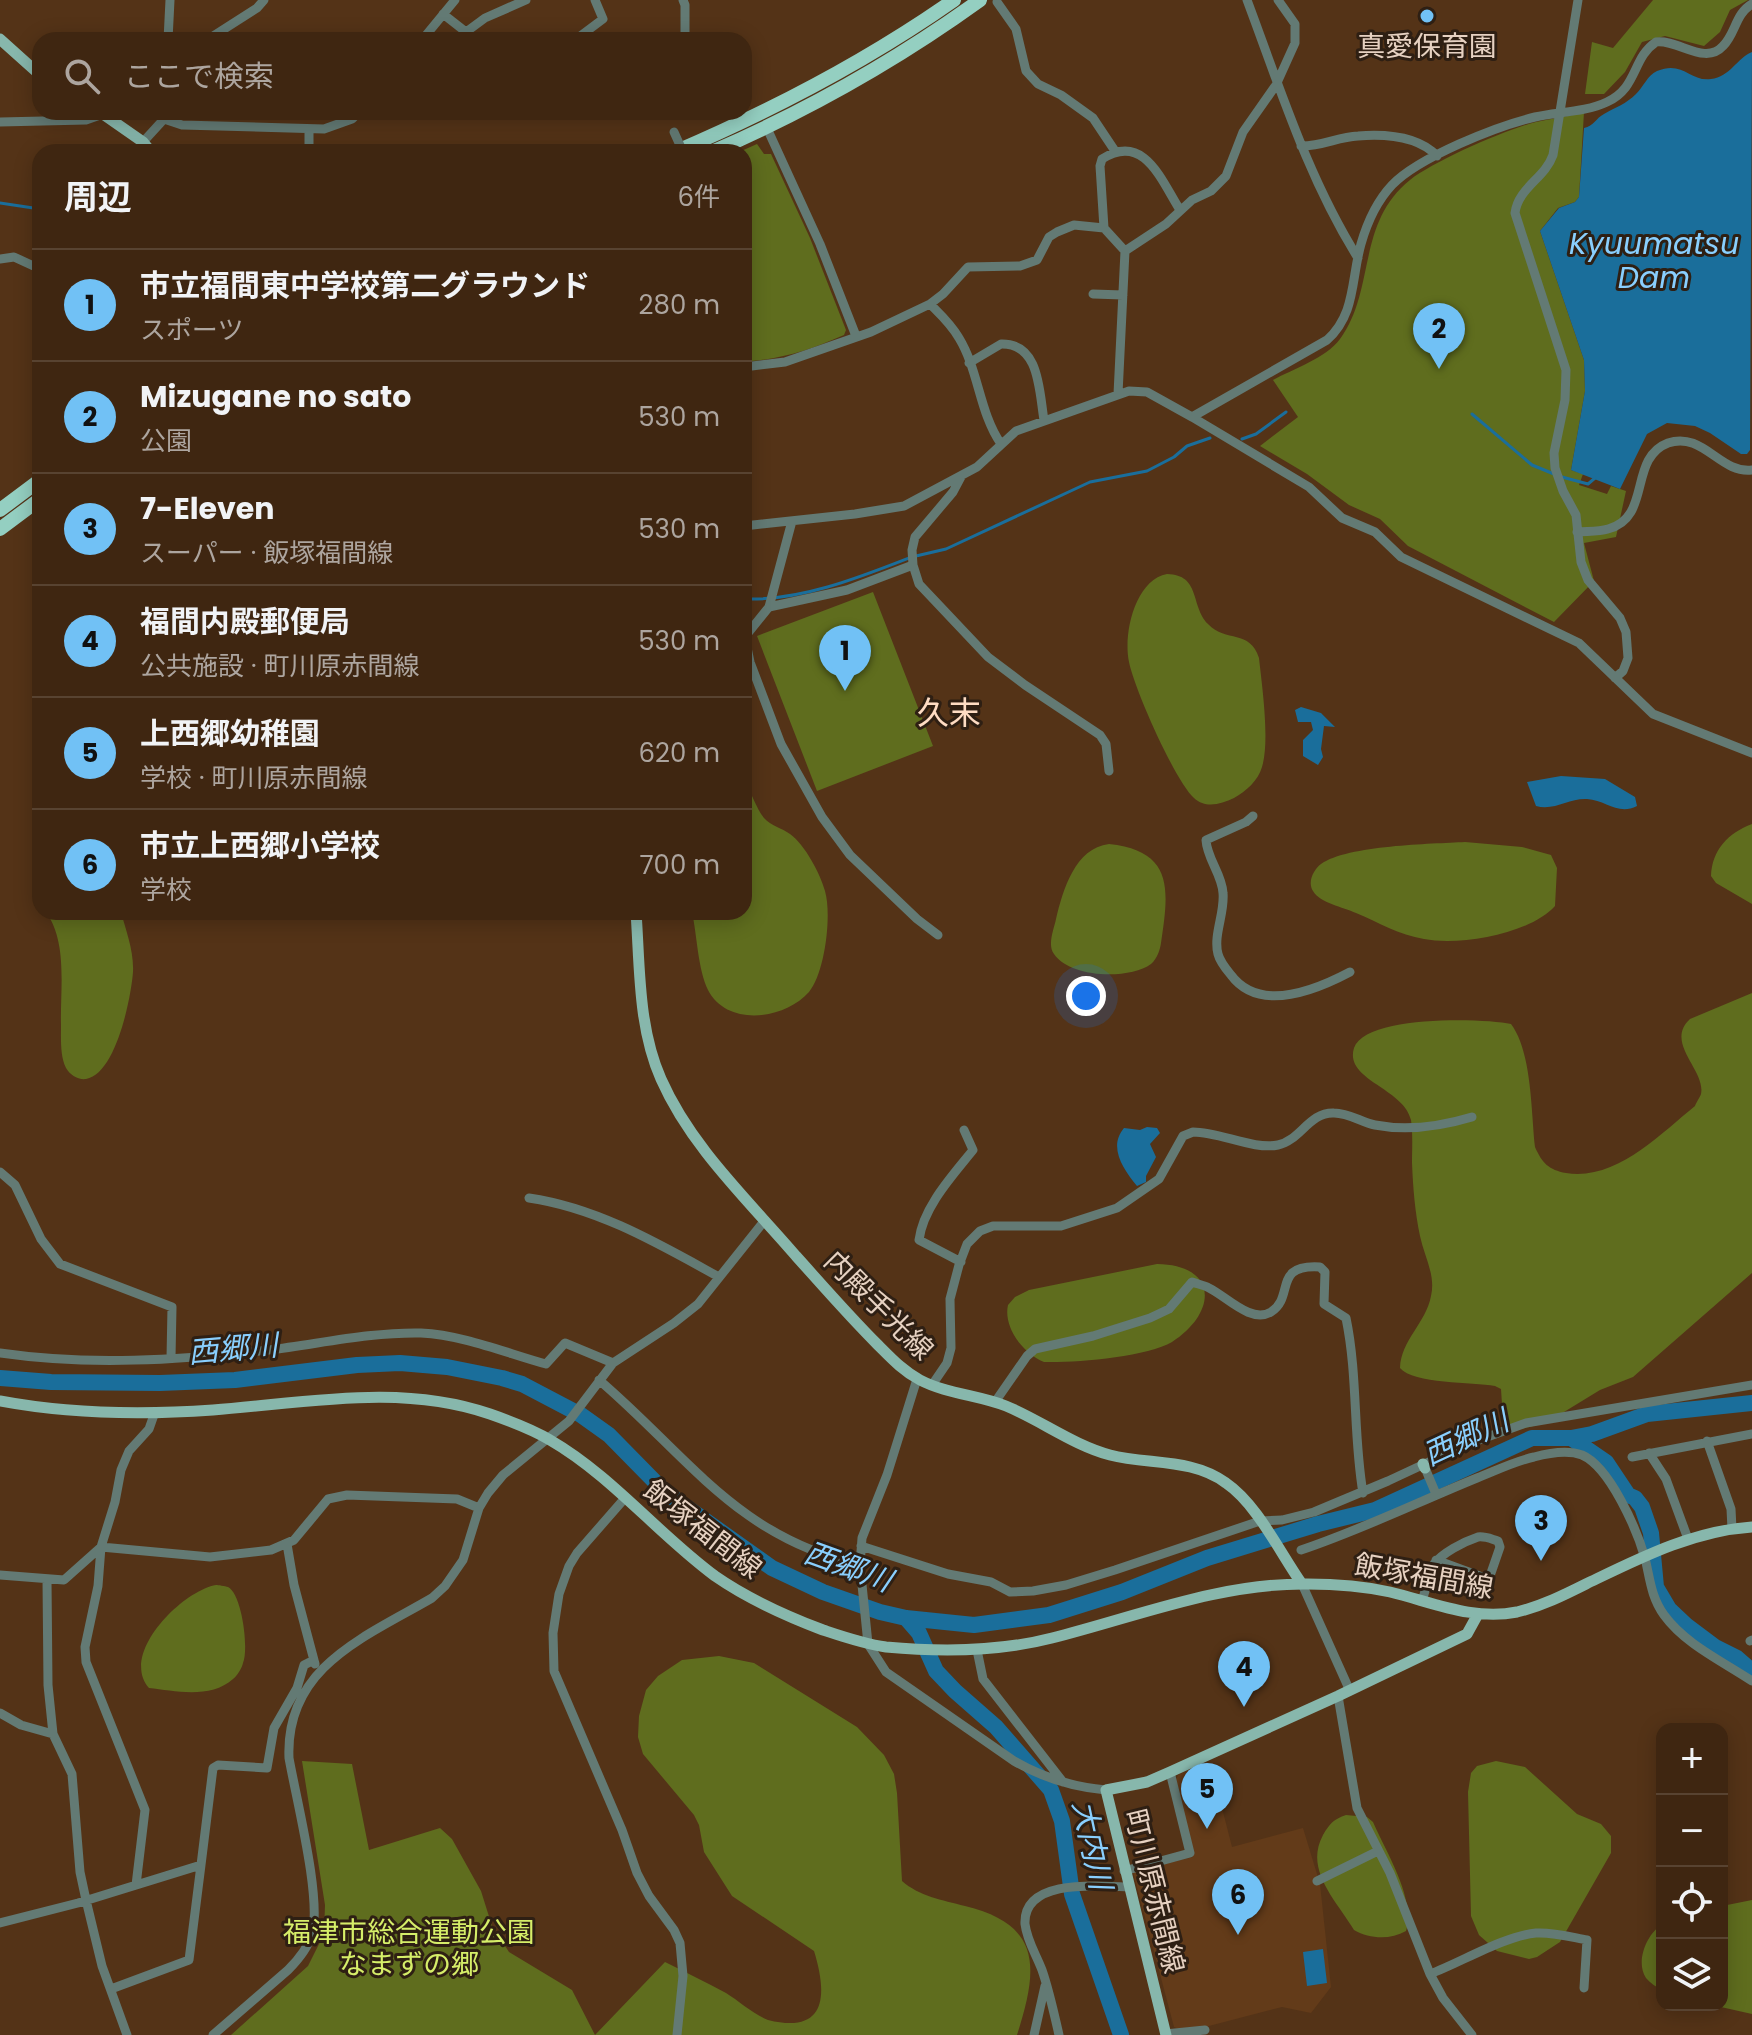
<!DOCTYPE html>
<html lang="ja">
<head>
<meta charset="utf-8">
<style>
  :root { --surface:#3f2611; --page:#462e1a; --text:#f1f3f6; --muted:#ada59f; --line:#584331; --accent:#71c1f5 }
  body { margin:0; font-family:Poppins,"Noto Sans JP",sans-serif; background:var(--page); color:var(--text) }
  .controls { position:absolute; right:24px; bottom:24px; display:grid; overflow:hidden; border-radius:16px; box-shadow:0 4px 20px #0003 }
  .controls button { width:72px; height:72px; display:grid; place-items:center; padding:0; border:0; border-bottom:2px solid var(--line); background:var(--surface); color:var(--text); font:40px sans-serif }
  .you { position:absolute; left:1086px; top:996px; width:28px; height:28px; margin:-20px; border:6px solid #fff; border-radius:50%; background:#1a73e8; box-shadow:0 0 0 12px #1a73e833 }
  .badge { display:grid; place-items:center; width:52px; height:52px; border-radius:50%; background:var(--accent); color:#111; font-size:26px; font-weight:700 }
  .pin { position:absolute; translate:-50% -66px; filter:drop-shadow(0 2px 4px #0008) }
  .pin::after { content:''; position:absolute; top:42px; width:28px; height:24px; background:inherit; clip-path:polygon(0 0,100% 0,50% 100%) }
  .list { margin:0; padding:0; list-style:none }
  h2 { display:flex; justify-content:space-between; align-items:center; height:104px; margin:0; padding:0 32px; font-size:34px }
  h2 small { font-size:26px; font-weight:400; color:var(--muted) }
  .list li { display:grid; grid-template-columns:52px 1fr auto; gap:24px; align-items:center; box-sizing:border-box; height:112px; padding:0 32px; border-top:2px solid var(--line) }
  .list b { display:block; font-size:30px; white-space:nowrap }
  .list p { margin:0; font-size:26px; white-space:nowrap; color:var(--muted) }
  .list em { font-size:26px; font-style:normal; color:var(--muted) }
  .icon { flex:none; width:44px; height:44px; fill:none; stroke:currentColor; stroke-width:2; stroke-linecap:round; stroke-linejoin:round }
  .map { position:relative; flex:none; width:1752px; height:2035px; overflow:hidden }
  .search { position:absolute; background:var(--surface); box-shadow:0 4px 20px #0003; left:32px; top:32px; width:720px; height:88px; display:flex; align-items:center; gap:20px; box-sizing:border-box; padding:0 28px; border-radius:24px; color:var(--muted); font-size:30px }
  .panel { position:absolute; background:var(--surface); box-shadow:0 4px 20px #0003; left:32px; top:144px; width:720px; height:776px; border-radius:24px }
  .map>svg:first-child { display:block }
  .built { fill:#633b19 }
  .green { fill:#5f6d1e }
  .water { fill:#1a6e9b }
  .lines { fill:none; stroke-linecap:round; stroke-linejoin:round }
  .stream { stroke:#1a6e9b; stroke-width:3 }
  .river { stroke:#1a6e9b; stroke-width:16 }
  .minor { stroke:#637a74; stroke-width:9 }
  .major { stroke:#87b7ac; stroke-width:11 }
  .highway { stroke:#94cfc1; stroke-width:14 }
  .minor-bridge { stroke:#637a74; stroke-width:9 }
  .poi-dot { fill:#71c1f5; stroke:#2e1f13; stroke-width:3 }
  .labels { text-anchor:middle; stroke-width:6; stroke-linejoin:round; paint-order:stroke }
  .poi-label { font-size:28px; fill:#e6d1c1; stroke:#2e1f13 }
  .street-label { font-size:28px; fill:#e6d1c1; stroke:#2e1f13 }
  .park-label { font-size:28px; fill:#d6ee69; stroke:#2e1f13 }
  .water-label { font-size:30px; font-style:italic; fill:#89cffe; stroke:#2e1f13 }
  .quarter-label { font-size:32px; fill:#fedcc3; stroke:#2e1f13 }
</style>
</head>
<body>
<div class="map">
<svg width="1752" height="2035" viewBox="0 0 1752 2035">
  <rect width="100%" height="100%" fill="#543317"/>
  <path class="built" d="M1194,1767L1208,1811L1222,1808L1232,1847L1303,1828L1320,1884L1331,1987L1311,2013L1282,2007L1205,2027L1179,2029L1174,2027L1133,1872L1193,1857L1176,1780L1178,1775Z"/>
  <path class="green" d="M1653,0H1748L1730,10L1720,32L1704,46L1665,36L1642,42L1625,72L1604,94H1585L1592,42L1613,48Z
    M1584,112L1579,197L1575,202L1558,208L1540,231L1584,360L1585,391L1571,470L1583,474L1579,485L1607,494L1611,486L1626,491L1616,537L1584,543L1594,581L1554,622L1408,546L1380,519L1349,505L1307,474L1260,446L1298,417L1273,380C1293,369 1326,358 1340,339C1376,290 1356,223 1410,180C1434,161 1507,129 1536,122C1553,118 1568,117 1584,112Z
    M757,144L764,154H771L810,238L846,330L844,335C807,351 785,358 744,362V152H739Z
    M1167,574C1201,575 1190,605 1208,624C1226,643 1250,629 1259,658C1262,686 1270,741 1262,767C1258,781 1246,791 1234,798C1221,804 1206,809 1194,798C1175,781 1134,688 1129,662C1123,634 1135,580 1167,574Z
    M873,592L933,746L817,791L757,636Z
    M744,780C751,791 756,808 764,818C771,826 782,828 790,834C805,845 820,873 825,891C832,915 825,973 809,992C784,1020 727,1027 708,990C698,970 697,935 692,912H744Z
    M1752,824V904L1716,883L1711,876C1712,850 1728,833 1752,824Z
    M1465,842L1522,847L1551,855L1557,868L1555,906C1530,934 1460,946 1424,939C1399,935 1378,922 1356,913C1343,907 1320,903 1313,891C1307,882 1314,869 1321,864C1348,845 1431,844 1465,842Z
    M1109,844C1174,851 1169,890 1161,943C1160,950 1157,959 1151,964C1129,980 1070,978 1054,954C1047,945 1054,929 1056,919C1063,890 1075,848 1109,844Z
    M46,912H121C126,931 134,951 133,972C131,998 116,1074 86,1079C78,1080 70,1075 66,1068C60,1056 61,1039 61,1025C60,989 68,943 46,912Z
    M1752,993V1273L1633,1377L1600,1390L1546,1423L1516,1430L1507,1427L1503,1420L1501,1389L1495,1386C1473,1382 1413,1384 1400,1368C1401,1340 1426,1323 1431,1296C1436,1275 1424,1256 1420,1236C1415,1212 1413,1188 1412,1163C1412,1150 1413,1134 1411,1120C1404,1088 1344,1080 1354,1048C1365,1015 1483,1018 1511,1024C1532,1052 1531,1112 1535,1147C1542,1163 1549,1170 1566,1173C1616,1181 1659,1135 1695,1106C1695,1105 1701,1095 1701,1094C1706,1070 1664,1043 1690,1019Z
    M1157,1264C1218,1265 1218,1312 1172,1342C1147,1357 1074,1363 1044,1362C1023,1354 1003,1327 1008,1305L1015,1297L1029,1290Z
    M216,1585C218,1585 225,1586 228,1587C242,1594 249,1649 243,1663C242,1668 237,1676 233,1679C211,1699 175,1691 149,1688C119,1654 182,1591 216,1585Z
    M719,1656L754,1663L857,1727L884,1755L894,1774L897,1793L902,1881C919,1896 942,1900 965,1906C1043,1925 1038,1969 1017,2035H231L308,1966L324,1934L325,1905L302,1761L352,1764L369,1850L440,1828L452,1839L481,1891L492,1926L509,1952L572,1990L595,2035L665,1962C685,1972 706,1982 726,1993C739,2001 753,2014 768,2020C828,2035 827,1993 814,1951L732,1896L704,1852L699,1825L694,1815L643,1754L638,1737L639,1716L646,1690L658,1676L682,1660Z
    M1496,1761L1525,1767L1577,1814L1601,1824L1611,1836V1853L1560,1942L1537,1957L1529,1959L1497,1951L1479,1935L1471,1916L1468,1792L1471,1773L1477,1766Z
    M1346,1815L1367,1817L1373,1822C1386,1852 1416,1899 1406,1931C1390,1940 1370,1939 1354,1930C1336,1900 1304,1870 1323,1835C1330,1823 1334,1819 1346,1815Z
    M1752,1900V2014L1712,2005H1722V1906Z
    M1662,1925V1990C1656,1987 1650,1983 1646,1978C1635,1962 1647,1933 1662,1925Z"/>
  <path class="water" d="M1752,52L1750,450L1747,454H1741L1710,433L1695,426L1667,423L1647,434L1620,489L1571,470L1585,391L1584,360L1540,231L1559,208L1575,202L1579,197L1584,128C1594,126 1596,118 1604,114C1616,107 1626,104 1636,94C1644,86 1647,76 1657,71C1683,60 1690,82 1711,79C1730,77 1737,58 1752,52Z
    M1301,707L1321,713L1335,727L1324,726L1321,749L1323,757L1318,765L1303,756V740L1313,730L1311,722H1298L1295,710Z
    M1561,776L1605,779L1635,797L1637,806C1618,816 1606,800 1587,799C1569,798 1555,811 1536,806L1527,782Z
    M1147,1127L1157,1128L1160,1133L1150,1144L1156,1157L1146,1176V1182L1137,1186C1123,1169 1108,1147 1124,1128L1140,1130Z
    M1323,1949L1327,1983L1307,1986L1303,1952Z"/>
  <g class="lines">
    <path class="stream" d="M0,203L40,209
      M1472,414L1532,465L1554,474
      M1242,439L1256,434L1286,412
      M1562,477L1588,484L1595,478
      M916,556L946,549L1090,482L1147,471L1174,457L1187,446L1210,438
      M744,599C800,601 858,578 909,558"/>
    <path class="river" d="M0,1378L51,1382L160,1383L235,1380L357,1365L400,1363L447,1367L502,1378L522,1384L581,1415L609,1435L665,1492L772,1568L823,1592L880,1612L906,1618L974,1625L1049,1615L1122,1592L1207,1558L1318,1524L1375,1510L1532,1438H1571L1592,1434L1647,1414L1752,1403
      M1571,1438L1606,1462L1628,1495L1635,1498L1642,1507L1651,1533L1656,1587L1669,1609L1687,1626L1715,1647L1737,1658L1752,1671
      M906,1618L919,1633L936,1671L955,1691L996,1727L1051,1790L1062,1821L1072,1894L1121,2035"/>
    <path class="minor" d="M683,0L685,5V40
      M1247,0C1280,88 1308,178 1358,258
      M1578,0L1553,155C1545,178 1518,188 1515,213L1566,370L1565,400L1554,453L1555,468L1563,491L1576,515L1581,562L1588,580L1620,618L1626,632L1628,658L1623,671L1615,678
      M997,2L1016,29L1026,71L1038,84L1061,95L1093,118L1115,151
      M443,14L466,32L463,40
      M466,32L485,18L526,0
      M168,40L170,0
      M207,40L257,8L264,0
      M422,40L455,0
      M575,40L603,19L595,0
      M164,119L182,125L324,129L352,119L359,112
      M0,122L86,120L103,114
      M766,126L820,244L856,336
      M143,142L164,119L167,112
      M1301,146C1324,146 1337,137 1358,136C1384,134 1418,136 1437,156
      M309,152V129
      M1125,251L1166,224L1192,200L1211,191L1226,176L1243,132L1276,85L1295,43V24L1278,0
      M0,259L14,257L40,269
      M1093,294L1123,295
      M930,304C941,315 951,324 959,338C979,371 979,412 1001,444
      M969,363L1001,344C1040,343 1039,391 1044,420
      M744,367L785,362L871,332L930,304L943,294L968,267L1020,266L1037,260L1049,237L1057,232L1074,225L1104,228
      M1118,394L1125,251L1104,228L1100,166L1102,159C1144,132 1161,180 1180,210
      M1192,417L1309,487L1342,518L1375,532L1401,557L1579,643L1653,714L1752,753
      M961,477L953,492L915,537L912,550L913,565L919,584L988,657L1025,685L1100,735L1106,744L1109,771
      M744,526L855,514L904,506L977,467L1016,431L1129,391L1147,392L1192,417L1327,340C1356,314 1351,279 1361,244C1367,223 1377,201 1392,185C1419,157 1497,126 1535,117C1558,112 1586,112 1607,102C1638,88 1632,58 1656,42C1678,39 1705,66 1723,46C1736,33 1735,14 1752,4
      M1577,532C1587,531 1598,532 1608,529C1652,518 1628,458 1668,443C1703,431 1720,474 1752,470
      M769,607L847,590L913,565
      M744,638L769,607L792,521
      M745,638L750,662L781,744L822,817L850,855L917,919L938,935
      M1253,816L1246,822L1206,840C1207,859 1222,874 1223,893C1225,913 1213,935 1218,954C1220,962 1226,969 1231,975C1260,1014 1316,990 1350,972
      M0,1172L15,1185L41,1239L60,1264L172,1307L171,1358
      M529,1198C598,1208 659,1244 719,1277
      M961,1262L919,1240C923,1207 953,1175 973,1150L964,1130
      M0,1353C89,1366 179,1360 269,1350C319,1344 370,1332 421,1333C463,1335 506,1353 546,1364L565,1343L613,1363
      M917,1379L887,1475L862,1538L860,1565L868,1644L886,1672L1014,1761C1043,1778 1073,1787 1106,1790
      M599,1380C689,1457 737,1537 860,1565
      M932,1385L947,1363L951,1348L950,1299L959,1265L967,1244L980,1231L993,1226H1061L1117,1208L1159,1179L1183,1136L1193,1132C1220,1132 1253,1150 1278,1145C1301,1140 1309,1112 1334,1113C1349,1113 1361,1122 1375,1125C1406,1131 1442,1126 1472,1117
      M995,1402L1027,1356L1035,1349L1093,1336L1150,1318L1169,1309L1192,1282C1197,1284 1204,1285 1209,1288C1226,1296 1251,1324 1271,1312C1295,1297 1272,1264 1320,1267L1325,1272L1324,1304L1346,1318C1358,1376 1353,1435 1363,1493
      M1707,1441L1731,1509L1732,1529
      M1649,1453L1666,1479L1688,1539
      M1632,1457L1752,1434
      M1425,1468L1436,1494
      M625,1498L577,1553L569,1566L559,1594L553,1633L554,1671L622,1830L637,1873L649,1896L674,1930L680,1943L683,1976L677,2035
      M287,1544L294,1585L315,1664
      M861,1546L948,1574L991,1582L1010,1592L1033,1591L1066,1585L1115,1570L1260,1521L1282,1520L1314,1512L1388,1481L1465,1445L1526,1423L1752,1385
      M1301,1550C1361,1530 1418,1502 1477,1478C1495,1471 1515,1461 1534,1457C1549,1453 1568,1450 1582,1455C1610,1467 1637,1530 1645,1558C1650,1579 1651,1597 1664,1615C1685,1644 1722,1661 1752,1681
      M0,1575L64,1580L101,1547L210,1557L271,1550L294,1540L328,1499L347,1495L457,1499L479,1508
      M47,1580L48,1685L53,1734L72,1774L80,1872L86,1900L102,1966L127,2035
      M1302,1584L1350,1691
      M1422,1601L1433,1565C1442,1553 1463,1542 1478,1537C1485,1536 1491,1539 1498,1541L1500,1547L1491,1573L1485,1578L1436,1560
      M1750,1641L1752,1640
      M977,1650L983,1679L1063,1782
      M1338,1696L1357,1808L1390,1873L1430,1974L1443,1998L1472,2035
      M0,1713L21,1725L53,1734
      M1124,1871L1190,1853L1170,1772
      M1317,1881L1378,1851
      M136,1885L145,1810L86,1662L85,1647L98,1586L101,1547L115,1502L121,1470L129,1451L149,1429L155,1412
      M0,1923L78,1903L201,1865L213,1768L218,1765L267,1768L274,1728L297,1688L304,1665L314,1660
      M1430,1974C1462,1962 1504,1936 1536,1933C1553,1932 1571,1937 1587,1940L1584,1988
      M111,1989L189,1960L201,1865
      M1165,2034L1205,2030
      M213,2035L288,1970C298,1960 308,1948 312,1934C322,1899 296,1798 289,1758C285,1667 365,1637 432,1598L445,1586L463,1560L479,1508L488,1493L503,1475L569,1421L613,1363L674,1323L698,1304L765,1220
      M1034,2035L1045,1986
      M1059,2035C1054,2013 1049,1990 1042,1970C1036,1954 1027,1941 1025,1924C1023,1878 1099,1886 1128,1887"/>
    <path class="major" d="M0,39L40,75
      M100,112L143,142L151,152
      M636,912C640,968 638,1027 661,1079C691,1147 748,1200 796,1256C823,1286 849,1316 878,1345C891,1358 903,1371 920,1380C947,1394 978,1395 1006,1406C1042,1421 1073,1445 1110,1455C1149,1465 1192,1458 1226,1483C1257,1504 1280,1553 1302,1584
      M0,1401C69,1414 143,1415 213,1410C305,1403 401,1383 490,1414C510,1421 532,1429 550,1440C612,1476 658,1534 715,1576C748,1599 786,1616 823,1630C844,1637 864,1644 886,1647C941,1652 998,1652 1052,1638C1136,1617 1219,1583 1307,1584C1334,1584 1363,1586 1390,1592C1432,1602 1473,1621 1517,1612C1542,1606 1564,1595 1586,1584C1640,1558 1692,1531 1752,1527
      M1423,1464L1425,1468
      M1166,2035L1106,1790L1147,1782L1170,1772L1338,1696L1467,1634L1478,1614"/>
    <path class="highway" d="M675,152C773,110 867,61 954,0
      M712,152C806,111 897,60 980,0
      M0,510L40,480
      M0,529L40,499"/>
    <path class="minor-bridge" d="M674,132L683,152"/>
  </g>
  <circle class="poi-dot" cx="1427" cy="16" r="8"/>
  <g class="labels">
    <g class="poi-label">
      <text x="1427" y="56">真愛保育園</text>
    </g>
    <g class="street-label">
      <text transform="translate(879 1305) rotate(45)" y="10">内殿手光線</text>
      <text transform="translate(703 1529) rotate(38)" y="10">飯塚福間線</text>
      <text transform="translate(1424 1576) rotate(10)" y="10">飯塚福間線</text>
      <text transform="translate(1155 1891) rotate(76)" y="10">町川原赤間線</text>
    </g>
    <g class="park-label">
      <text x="409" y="1942">福津市総合運動公園<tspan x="409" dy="32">なまずの郷</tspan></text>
    </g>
    <g class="water-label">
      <text x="1654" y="254">Kyuumatsu<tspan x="1654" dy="34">Dam</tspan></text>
      <text transform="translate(233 1349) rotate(-5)" y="10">西郷川</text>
      <text transform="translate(1466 1438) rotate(-25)" y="10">西郷川</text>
      <text transform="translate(848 1567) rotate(20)" y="10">西郷川</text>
      <text transform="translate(1092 1845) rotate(78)" y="10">大内川</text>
    </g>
    <g class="quarter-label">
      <text x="949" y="724">久末</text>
    </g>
  </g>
</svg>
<div class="controls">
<button>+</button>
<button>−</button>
<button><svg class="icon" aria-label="locate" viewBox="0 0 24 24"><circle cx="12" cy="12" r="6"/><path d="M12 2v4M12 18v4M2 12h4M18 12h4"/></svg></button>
<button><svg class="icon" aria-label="layers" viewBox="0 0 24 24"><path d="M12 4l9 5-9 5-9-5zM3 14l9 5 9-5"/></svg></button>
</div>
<div class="you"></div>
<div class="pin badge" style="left:845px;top:691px">1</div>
<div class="pin badge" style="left:1439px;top:369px">2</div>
<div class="pin badge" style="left:1541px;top:1561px">3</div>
<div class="pin badge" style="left:1244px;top:1707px">4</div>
<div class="pin badge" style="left:1207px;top:1829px">5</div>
<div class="pin badge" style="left:1238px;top:1935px">6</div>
<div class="search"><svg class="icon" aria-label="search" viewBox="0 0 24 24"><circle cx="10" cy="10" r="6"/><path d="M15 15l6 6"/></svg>ここで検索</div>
<section class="panel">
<h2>周辺<small>6件</small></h2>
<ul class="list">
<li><span class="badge">1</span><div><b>市立福間東中学校第二グラウンド</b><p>スポーツ</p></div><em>280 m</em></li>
<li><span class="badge">2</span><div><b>Mizugane no sato</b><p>公園</p></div><em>530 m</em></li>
<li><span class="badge">3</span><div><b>7-Eleven</b><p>スーパー · 飯塚福間線</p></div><em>530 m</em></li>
<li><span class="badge">4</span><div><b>福間内殿郵便局</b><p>公共施設 · 町川原赤間線</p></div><em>530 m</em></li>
<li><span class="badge">5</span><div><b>上西郷幼稚園</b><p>学校 · 町川原赤間線</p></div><em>620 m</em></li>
<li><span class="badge">6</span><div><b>市立上西郷小学校</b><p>学校</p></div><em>700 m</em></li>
</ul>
</section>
</div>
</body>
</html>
